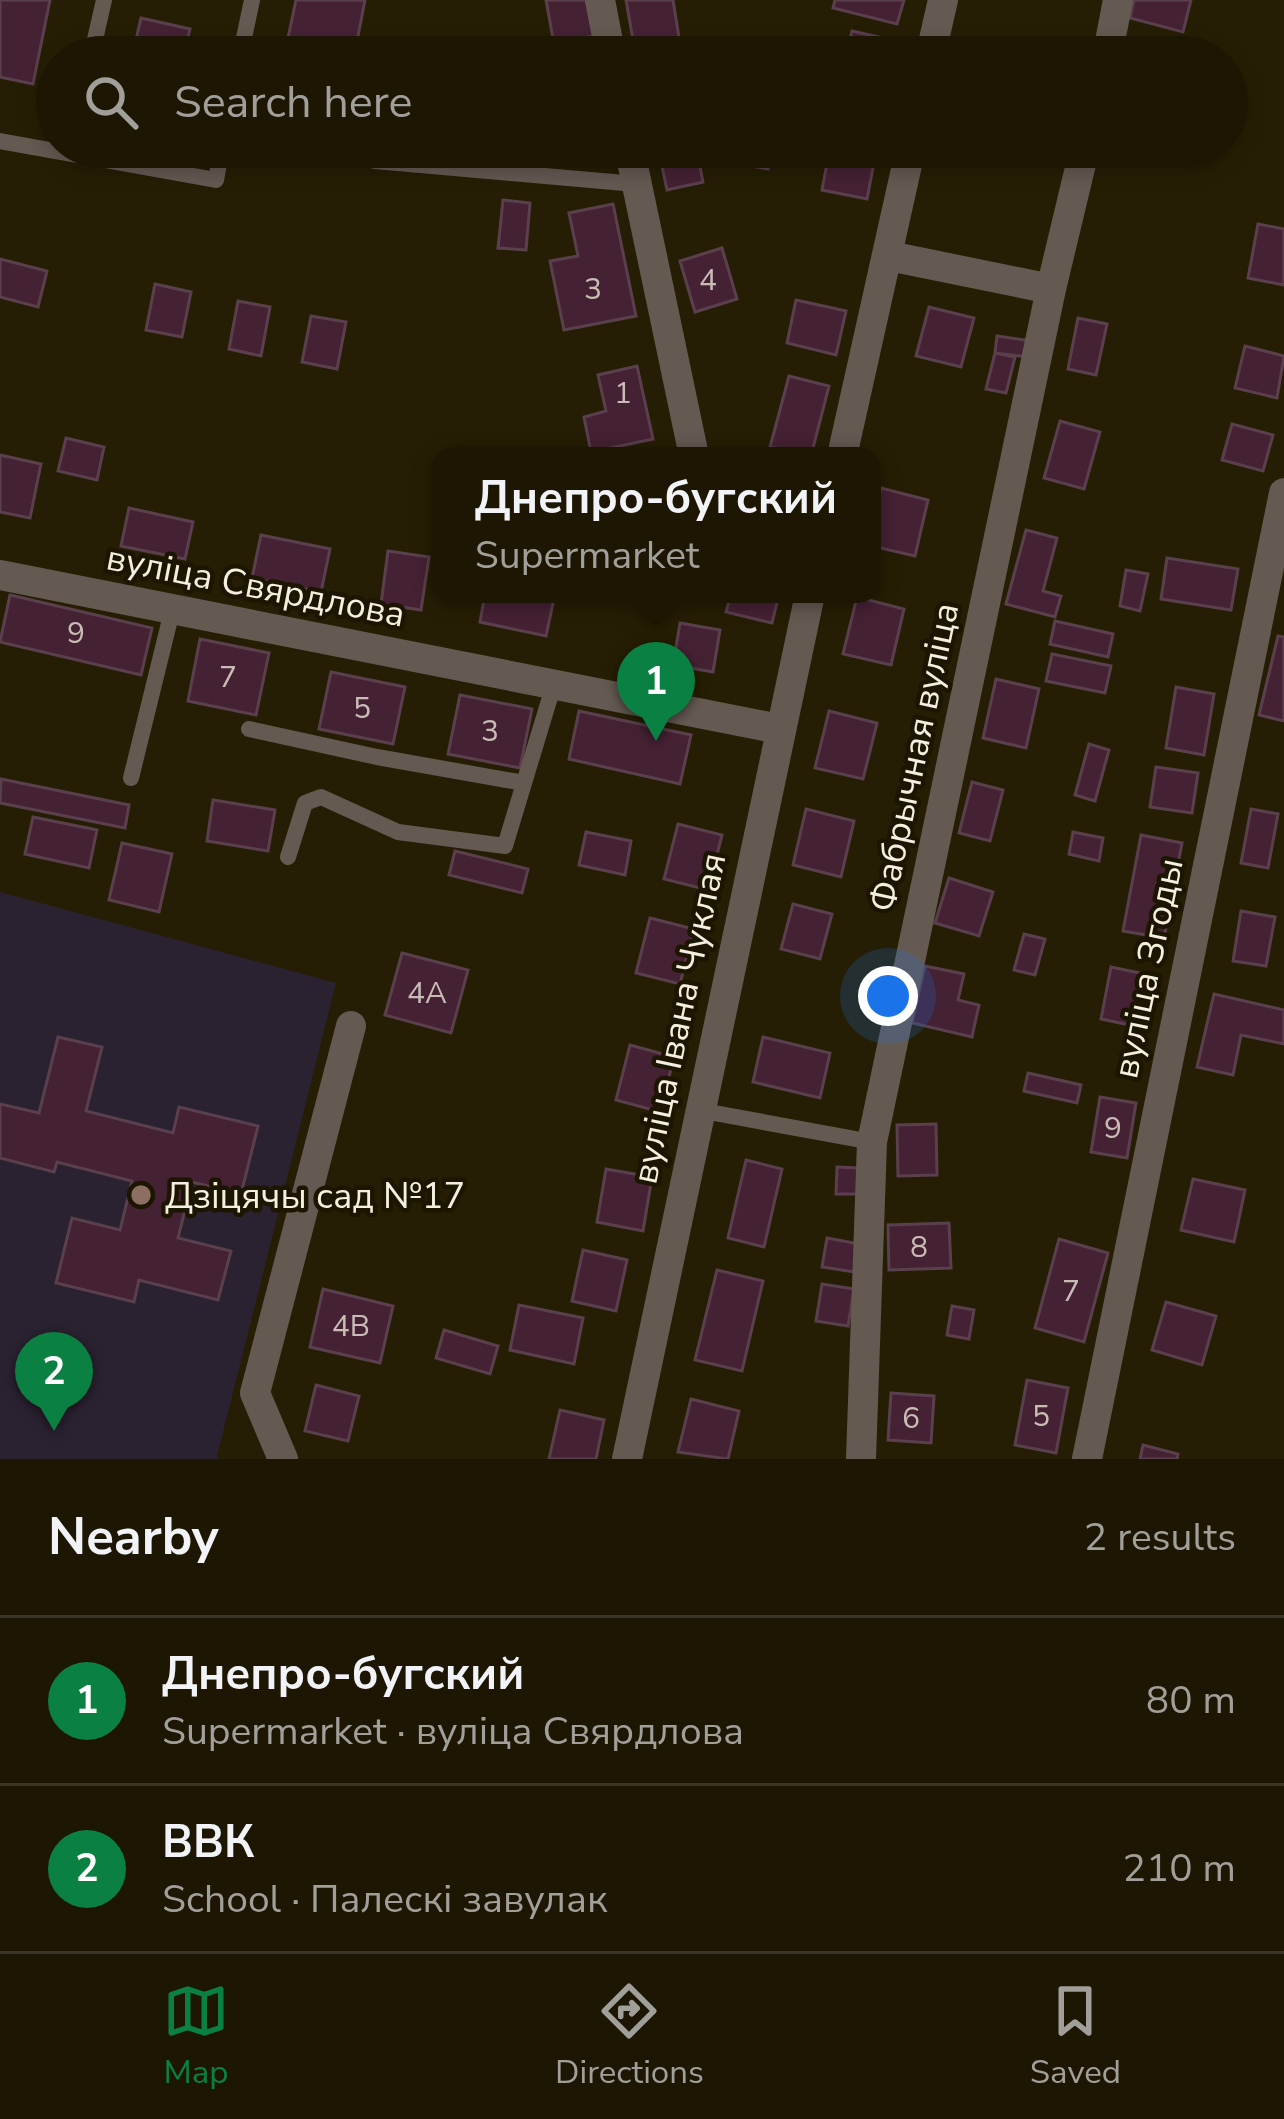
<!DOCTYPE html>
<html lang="en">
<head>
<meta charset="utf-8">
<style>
  :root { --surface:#1c1603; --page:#292312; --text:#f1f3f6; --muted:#a09f9a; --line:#3a3525; --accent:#0b8043 }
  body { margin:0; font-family:"Nunito Sans",sans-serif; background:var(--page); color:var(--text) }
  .you { position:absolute; left:888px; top:996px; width:42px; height:42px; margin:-30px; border:9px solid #fff; border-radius:50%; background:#1a73e8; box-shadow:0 0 0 18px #1a73e833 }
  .badge { display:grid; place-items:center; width:78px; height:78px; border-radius:50%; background:var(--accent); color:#fff; font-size:39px; font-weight:700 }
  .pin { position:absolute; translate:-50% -99px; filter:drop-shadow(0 3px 6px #0008) }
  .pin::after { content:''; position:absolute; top:63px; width:42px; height:36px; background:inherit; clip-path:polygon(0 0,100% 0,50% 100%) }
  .popup { position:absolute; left:431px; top:447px; width:450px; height:156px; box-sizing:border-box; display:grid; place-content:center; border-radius:24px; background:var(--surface); filter:drop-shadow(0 3px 9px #0005); font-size:39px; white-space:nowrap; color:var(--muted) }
  .popup b { font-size:45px; color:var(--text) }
  .popup::after { content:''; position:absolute; left:50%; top:100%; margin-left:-24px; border:24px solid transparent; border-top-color:var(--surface) }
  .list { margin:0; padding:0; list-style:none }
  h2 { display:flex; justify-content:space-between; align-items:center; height:156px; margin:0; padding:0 48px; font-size:51px }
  h2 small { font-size:39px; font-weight:400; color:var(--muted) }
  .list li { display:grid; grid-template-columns:78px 1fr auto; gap:36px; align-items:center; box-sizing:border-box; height:168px; padding:0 48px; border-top:3px solid var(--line) }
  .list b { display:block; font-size:45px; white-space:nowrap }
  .list p { margin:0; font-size:39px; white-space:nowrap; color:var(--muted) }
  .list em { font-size:39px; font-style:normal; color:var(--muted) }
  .icon { flex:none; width:66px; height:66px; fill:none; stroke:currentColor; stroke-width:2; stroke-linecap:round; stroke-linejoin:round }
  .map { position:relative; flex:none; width:1284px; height:1459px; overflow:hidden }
  .search { position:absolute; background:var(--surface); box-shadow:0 6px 18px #0003; left:36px; right:36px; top:36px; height:132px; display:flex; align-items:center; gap:30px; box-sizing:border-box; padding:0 42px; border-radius:66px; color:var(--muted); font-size:45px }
  .sheet { height:492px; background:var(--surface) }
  nav { display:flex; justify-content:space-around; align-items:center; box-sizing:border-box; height:168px; border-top:3px solid var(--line); background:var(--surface); font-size:33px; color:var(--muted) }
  nav a { display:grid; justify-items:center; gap:6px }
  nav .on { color:var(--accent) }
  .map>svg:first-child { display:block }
  .education { fill:#2b2231 }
  .building { fill:#452134; stroke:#5a3f4c; stroke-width:3 }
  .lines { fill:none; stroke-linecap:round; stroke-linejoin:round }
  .service { stroke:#655a52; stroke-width:16 }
  .minor { stroke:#655a52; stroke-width:30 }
  .tertiary { stroke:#655a52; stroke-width:30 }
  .education-dot { fill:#8d6e63; stroke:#1c1500; stroke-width:4.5 }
  .labels { text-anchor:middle; stroke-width:9; stroke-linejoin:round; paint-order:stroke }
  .number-label { font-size:30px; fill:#c8bcb5 }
  .street-label { font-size:36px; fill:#f4efe0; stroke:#1c1500 }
  .poi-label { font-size:36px; fill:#f4efe0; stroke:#1c1500; text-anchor:start }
</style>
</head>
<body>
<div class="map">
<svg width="1284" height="1459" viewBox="0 0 1284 1459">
  <rect width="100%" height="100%" fill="#261e04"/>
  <path class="education" d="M0,892L336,983L217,1456L220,1459H0Z"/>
  <path class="building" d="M0,0H50L33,84L0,77Z
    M296,0H365L354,57H284Z
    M546,0H586L594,36L554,44Z
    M626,0H673L682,56L636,57Z
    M835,0H904L897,24L833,8Z
    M1134,0H1191L1183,32L1130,18Z
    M141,18L190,29L186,45L212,51L211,57H132Z
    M852,31L892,40L889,57H846Z
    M266,147H336L333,161Z
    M658,147H696L703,182L667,190Z
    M734,147H772L768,169L731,162Z
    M830,147H877L867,199L822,190Z
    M953,147H1001L996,165L951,153Z
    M503,200L530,203L526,250L498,248Z
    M613,204L636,316L564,330L550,261L578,256L569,213Z
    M1258,224L1284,229V285L1248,278Z
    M722,248L737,299L695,312L680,261Z
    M0,259L47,271L38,307L0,297Z
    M155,284L191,292L182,337L146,330Z
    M796,300L846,311L836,355L787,343Z
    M238,301L270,307L261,356L229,349Z
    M929,307L974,318L961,367L916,356Z
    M311,316L346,322L337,369L302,362Z
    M1078,318L1107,324L1096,375L1068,369Z
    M997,336L1031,341L1028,357L995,353Z
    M1245,346L1284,356L1277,398L1235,388Z
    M995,353L1015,357L1006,393L986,389Z
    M637,366L653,439L591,452L584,417L606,411L598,375Z
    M789,376L829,386L811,456L770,447Z
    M1060,421L1100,432L1084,489L1044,478Z
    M1232,424L1273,435L1263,471L1222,460Z
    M66,438L104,447L97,480L58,471Z
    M0,455L41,464L30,518L0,512Z
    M881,488L928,500L915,556L872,546V524Z
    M129,508L193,522L185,559L121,546Z
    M1026,530L1057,538L1043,591L1061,596L1055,617L1006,604Z
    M261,535L330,549L321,592L252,578Z
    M388,551L429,557L421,610L381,604Z
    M1167,558L1238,569L1231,610L1161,599Z
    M1126,570L1148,574L1140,611L1120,606Z
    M485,594H555L546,636L480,622Z
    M731,594H779L772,623L726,612Z
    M10,595L152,628L141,675L0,642Z
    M857,597L904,609L891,665L843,654Z
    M1055,621L1113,634L1108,657L1050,644Z
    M680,623L720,630L713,672L673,665Z
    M1278,636L1284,637V721L1259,715Z
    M200,639L269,653L256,715L188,701Z
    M1052,654L1111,666L1105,693L1046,681Z
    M331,672L405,687L393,744L319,729Z
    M996,679L1039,689L1026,748L983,738Z
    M1176,687L1214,694L1204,755L1166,748Z
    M460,695L532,709L520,768L448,754Z
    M579,711L691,735L680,784L569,759Z
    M829,711L877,723L863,779L815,768Z
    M1089,744L1109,750L1095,801L1075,795Z
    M1156,767L1198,773L1192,813L1150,807Z
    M1,779L129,805L125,828L0,803Z
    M972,782L1003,790L990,841L959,833Z
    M213,800L275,810L268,851L207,841Z
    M806,809L854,821L841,877L793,865Z
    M1251,809L1278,814L1268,868L1241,863Z
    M33,817L97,830L89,868L25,854Z
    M678,824L722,835L708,890L664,879Z
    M586,832L631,841L625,875L579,865Z
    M1073,832L1103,838L1099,861L1069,854Z
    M1141,835L1182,843L1164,938L1123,931Z
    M122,843L172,854L159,912L109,900Z
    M455,851L528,869L522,893L449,875Z
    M949,878L993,892L979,936L935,923Z
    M793,904L832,914L820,959L781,949Z
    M1241,911L1275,917L1266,966L1233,961Z
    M650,918L694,929L680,984L636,973Z
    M1024,934L1045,939L1035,975L1014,970Z
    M402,953L468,970L451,1033L385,1015Z
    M925,966L964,974L958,1000L979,1005L972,1037L912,1023Z
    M1111,967L1154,976L1144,1028L1101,1019Z
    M1214,994L1284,1010V1044L1241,1035L1233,1075L1197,1067Z
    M58,1037L102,1047L86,1111L173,1133L179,1107L258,1126L241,1194L192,1182L178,1238L231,1251L218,1300L139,1280L134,1302L56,1283L72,1218L120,1230L132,1181L57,1162L54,1172L0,1158V1104L39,1113Z
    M763,1037L830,1053L820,1098L753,1082Z
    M630,1045L674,1057L660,1112L616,1100Z
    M1028,1073L1081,1085L1077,1103L1024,1091Z
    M1100,1097L1136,1103L1127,1158L1091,1152Z
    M936,1124L937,1175L898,1176L897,1125Z
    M746,1160L782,1169L764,1247L728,1238Z
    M837,1167L859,1168V1194H836Z
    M606,1169L652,1177L643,1231L597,1222Z
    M1193,1179L1245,1190L1234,1242L1181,1230Z
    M949,1223L951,1268L889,1270L888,1225Z
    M827,1238L859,1244L855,1272L822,1267Z
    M1059,1239L1108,1253L1084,1342L1035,1328Z
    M583,1250L627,1260L616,1311L572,1301Z
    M717,1270L763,1281L742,1371L695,1360Z
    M822,1284L854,1289L848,1326L816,1321Z
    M323,1289L393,1306L380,1363L310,1347Z
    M1166,1302L1216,1316L1202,1365L1152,1350Z
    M519,1305L583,1318L574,1364L510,1350Z
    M952,1306L974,1310L969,1339L947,1335Z
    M444,1330L498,1346L490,1374L436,1358Z
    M1027,1380L1068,1388L1056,1453L1015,1445Z
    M316,1385L359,1396L348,1441L305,1431Z
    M891,1393L934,1396L931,1443L888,1440Z
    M691,1399L739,1411L728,1459L678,1452Z
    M560,1410L604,1420L596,1459H549Z
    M1143,1445L1178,1454L1177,1459H1140Z"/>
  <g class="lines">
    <path class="service" d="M91,57L104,0
      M240,57L252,0
      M0,141L216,180L222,147
      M375,161L636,184
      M249,729L377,757L524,783
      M131,778L173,607
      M288,857L305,803L321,797L398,832L505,846L554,684
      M698,1110L872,1142"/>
    <path class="minor" d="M600,0L611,57
      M1107,57L1118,0
      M629,147L694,456
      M889,256L1051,289
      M283,1459L255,1393L351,1026
      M861,1459L872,1142L1051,289L1085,147
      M1087,1459L1284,493"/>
    <path class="tertiary" d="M930,57L943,0
      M842,456L911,147
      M0,575L779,729
      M627,1459L810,594"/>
  </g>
  <circle class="education-dot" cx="141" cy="1195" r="12"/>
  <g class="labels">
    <g class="number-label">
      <text x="708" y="290">4</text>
      <text x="593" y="299">3</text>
      <text x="623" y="403">1</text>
      <text x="76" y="643">9</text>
      <text x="228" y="687">7</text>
      <text x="362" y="718">5</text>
      <text x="490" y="741">3</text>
      <text x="427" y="1003">4А</text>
      <text x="1113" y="1138">9</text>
      <text x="919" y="1257">8</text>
      <text x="1071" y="1301">7</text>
      <text x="351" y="1336">4В</text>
      <text x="1041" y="1426">5</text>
      <text x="911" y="1428">6</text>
    </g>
    <g class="street-label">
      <text transform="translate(256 585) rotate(11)" y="13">вуліца Свярдлова</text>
      <text transform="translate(913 757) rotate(-78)" y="13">Фабрычная вуліца</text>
      <text transform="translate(1147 968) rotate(-78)" y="13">вуліца Згоды</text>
      <text transform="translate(678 1018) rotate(-78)" y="13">вуліца Івана Чуклая</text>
    </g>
    <g class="poi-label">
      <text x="165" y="1208">Дзіцячы сад №17</text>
    </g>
  </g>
</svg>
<div class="you"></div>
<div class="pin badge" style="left:656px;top:741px">1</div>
<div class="popup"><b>Днепро-бугский</b>Supermarket</div>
<div class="pin badge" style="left:54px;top:1431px">2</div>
<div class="search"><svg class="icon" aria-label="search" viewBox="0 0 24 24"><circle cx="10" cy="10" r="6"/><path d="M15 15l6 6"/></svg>Search here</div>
</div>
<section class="sheet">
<h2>Nearby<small>2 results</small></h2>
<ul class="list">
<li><span class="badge">1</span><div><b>Днепро-бугский</b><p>Supermarket · вуліца Свярдлова</p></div><em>80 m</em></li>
<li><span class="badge">2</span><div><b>ВВК</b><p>School · Палескі завулак</p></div><em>210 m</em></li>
</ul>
</section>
<nav>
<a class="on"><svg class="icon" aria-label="map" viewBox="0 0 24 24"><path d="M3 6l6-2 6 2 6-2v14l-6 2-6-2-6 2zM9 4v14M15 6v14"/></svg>Map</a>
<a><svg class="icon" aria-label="directions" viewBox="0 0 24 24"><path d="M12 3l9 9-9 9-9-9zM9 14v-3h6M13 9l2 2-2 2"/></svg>Directions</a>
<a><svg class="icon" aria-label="saved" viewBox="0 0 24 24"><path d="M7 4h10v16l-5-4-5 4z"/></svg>Saved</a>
</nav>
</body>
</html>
